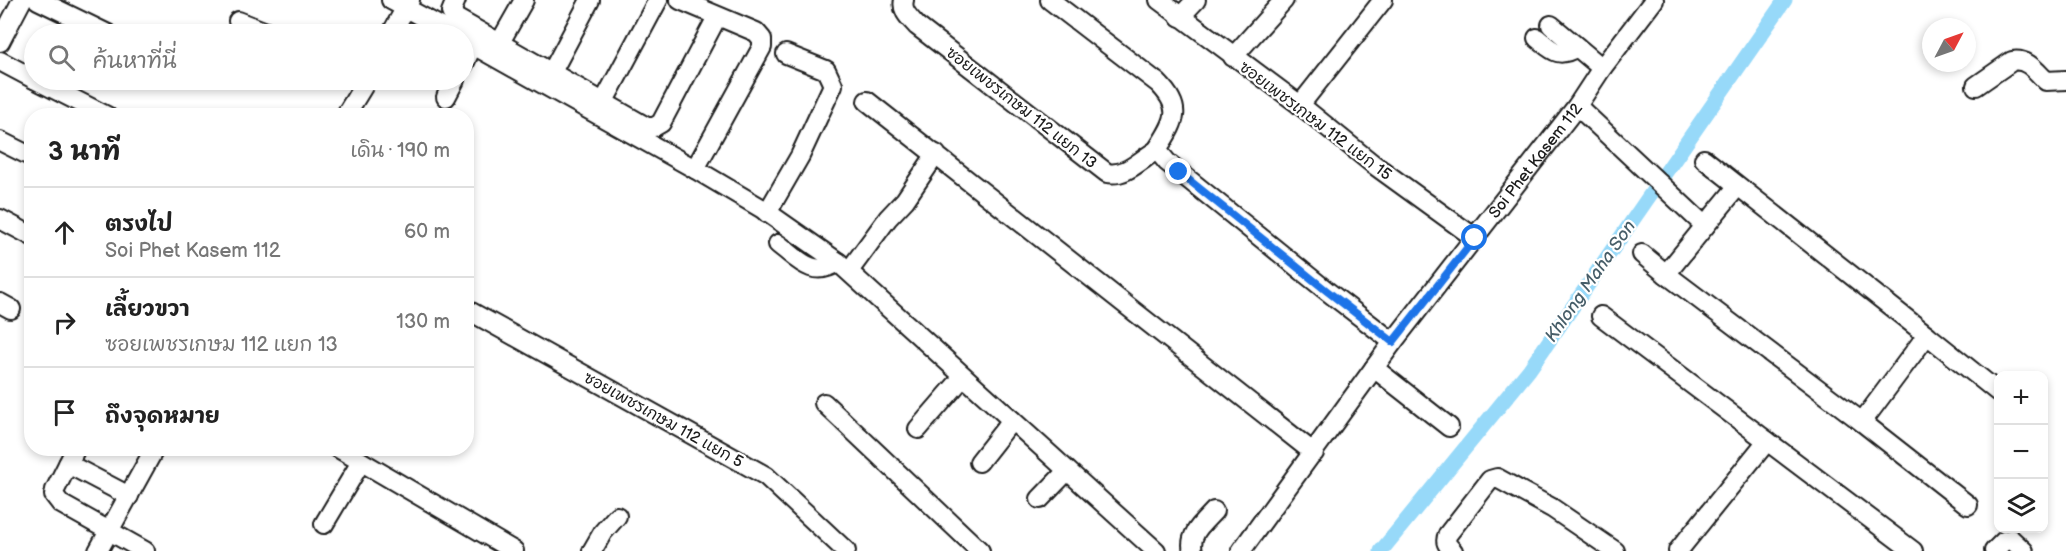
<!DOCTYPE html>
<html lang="th">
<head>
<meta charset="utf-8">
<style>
  :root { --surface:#fff; --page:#f2f2f2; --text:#222; --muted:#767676; --line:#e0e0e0 }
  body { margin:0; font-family:"Balsamiq Sans","Playpen Sans Thai",sans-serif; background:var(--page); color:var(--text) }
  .controls { position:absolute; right:18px; bottom:18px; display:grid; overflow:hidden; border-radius:12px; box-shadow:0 3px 9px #0003 }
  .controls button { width:54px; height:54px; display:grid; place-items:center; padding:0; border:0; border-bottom:2px solid var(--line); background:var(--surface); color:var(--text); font:30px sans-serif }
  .compass { position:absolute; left:1922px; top:18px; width:54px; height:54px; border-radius:50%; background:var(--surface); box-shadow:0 3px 9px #0003; rotate:49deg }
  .stop { position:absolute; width:18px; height:18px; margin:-14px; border:4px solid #1a73e8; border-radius:50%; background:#fff }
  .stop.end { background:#1a73e8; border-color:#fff; box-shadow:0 2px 6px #0008 }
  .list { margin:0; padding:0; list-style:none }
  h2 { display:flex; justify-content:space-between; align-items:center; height:78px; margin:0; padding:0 24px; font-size:26px }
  h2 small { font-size:20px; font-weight:400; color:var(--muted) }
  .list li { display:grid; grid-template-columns:39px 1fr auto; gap:18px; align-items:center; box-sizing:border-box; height:90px; padding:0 24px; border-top:2px solid var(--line) }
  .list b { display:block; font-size:22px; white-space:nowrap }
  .list p { margin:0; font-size:20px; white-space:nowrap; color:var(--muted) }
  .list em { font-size:20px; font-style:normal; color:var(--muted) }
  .icon { flex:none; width:33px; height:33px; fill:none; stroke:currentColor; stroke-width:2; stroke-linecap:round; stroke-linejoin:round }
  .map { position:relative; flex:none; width:2066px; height:551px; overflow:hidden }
  .search { position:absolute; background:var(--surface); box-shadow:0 3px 9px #0003; left:24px; top:24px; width:450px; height:66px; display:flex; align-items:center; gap:15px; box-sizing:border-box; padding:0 21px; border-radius:33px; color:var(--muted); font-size:22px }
  .panel { position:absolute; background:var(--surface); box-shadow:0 3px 9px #0003; left:24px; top:108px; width:450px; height:348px; border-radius:24px }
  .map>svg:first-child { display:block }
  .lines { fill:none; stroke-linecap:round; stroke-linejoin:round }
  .canal { stroke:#97d9f9; stroke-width:15 }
  .minor-casing { stroke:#1c1c1c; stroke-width:22 }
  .minor { stroke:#fff; stroke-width:18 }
  .route { stroke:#1a73e8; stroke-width:8 }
  .labels { text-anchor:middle; stroke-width:4.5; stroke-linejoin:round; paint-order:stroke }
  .street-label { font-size:16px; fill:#1c1c1c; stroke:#fff }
  .water-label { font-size:18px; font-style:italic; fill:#475e69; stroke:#fff }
</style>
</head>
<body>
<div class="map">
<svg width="2066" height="551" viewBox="0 0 2066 551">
  <rect width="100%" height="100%" fill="#fff"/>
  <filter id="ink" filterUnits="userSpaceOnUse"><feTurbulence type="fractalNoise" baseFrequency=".0167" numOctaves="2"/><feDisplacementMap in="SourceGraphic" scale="12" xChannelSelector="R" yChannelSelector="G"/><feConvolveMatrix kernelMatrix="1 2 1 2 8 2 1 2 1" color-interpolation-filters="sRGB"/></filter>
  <g filter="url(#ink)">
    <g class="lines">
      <path class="canal" d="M1381,551L1529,370L1785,0"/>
      <defs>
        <g id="minor">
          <path d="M38,0L108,34"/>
          <path d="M391,0L454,34"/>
          <path d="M456,0L451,12L454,17L647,127H654L661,123L717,17"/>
          <path d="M680,0L756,32L762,39V47L695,169"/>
          <path d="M904,0C901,11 910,18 917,26L1107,173C1126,177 1141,159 1157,150"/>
          <path d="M1050,0L1158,83C1185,110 1174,122 1157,150L1167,162L1327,291L1393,342"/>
          <path d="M1159,0L1300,105L1373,164L1475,238"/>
          <path d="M1180,17L1196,0"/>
          <path d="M238,21L271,34"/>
          <path d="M1551,25L1602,68"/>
          <path d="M391,34L410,0"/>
          <path d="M1537,38C1552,50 1558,59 1577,47"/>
          <path d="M464,40L695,169L761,208L838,262L1156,551"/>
          <path d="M0,42L22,0"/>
          <path d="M499,44L524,0"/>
          <path d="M1233,57L1284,0"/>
          <path d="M0,61L34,79"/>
          <path d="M464,64L473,45"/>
          <path d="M36,80L107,116"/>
          <path d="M546,83L590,0"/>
          <path d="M1976,86L2012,61C2027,58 2036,71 2046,81L2066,80"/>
          <path d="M446,97L455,80"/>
          <path d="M867,101L1314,453"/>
          <path d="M603,103L658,0"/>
          <path d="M1300,105L1383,0"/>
          <path d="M1577,106L1705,226L1666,274L1862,422L1927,335L1704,159"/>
          <path d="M345,116L367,80"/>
          <path d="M0,141L32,157"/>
          <path d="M767,213L800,156L833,85L826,70L786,54"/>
          <path d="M0,219L32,236"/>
          <path d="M1705,226L1737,187"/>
          <path d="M778,244C798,259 812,279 838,262"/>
          <path d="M1642,254L1666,274"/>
          <path d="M849,271L888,218L905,200L936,154"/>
          <path d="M0,303L11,309"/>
          <path d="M466,309L766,476L846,551"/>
          <path d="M1601,316L1913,551"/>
          <path d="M1927,335L1998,392"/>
          <path d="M1374,368L1449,427"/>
          <path d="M824,403L980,551"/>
          <path d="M1862,422L1968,505"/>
          <path d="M918,429L963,377"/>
          <path d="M76,448L55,490L54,495L61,504L145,551"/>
          <path d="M338,448L514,551"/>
          <path d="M979,462L1012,420"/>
          <path d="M68,464L129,496"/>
          <path d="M1040,499L1067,471"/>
          <path d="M324,524L361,462"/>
          <path d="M98,551L155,448"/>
          <path d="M592,551L603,532L617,516"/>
          <path d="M1193,551C1188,534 1204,522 1214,511"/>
          <path id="s1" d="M1241,551L1393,342L1577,106L1602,68L1654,0"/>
          <path d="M1453,551C1447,545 1444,542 1448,534L1490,480L1497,478L1552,508L1615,551"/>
          <path d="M1678,551L1767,441"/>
          <path d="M1994,551L2004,541L2011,539L2024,551"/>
        </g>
      </defs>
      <use href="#minor" class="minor-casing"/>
      <use href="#minor" class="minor"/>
    </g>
  </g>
  <g class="lines" filter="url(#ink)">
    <path class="route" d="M1179,172L1327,291L1393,342L1475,238"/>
  </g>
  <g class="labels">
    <g class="street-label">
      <text transform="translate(1022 107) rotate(38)" y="6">ซอยเพชรเกษม 112 แยก 13</text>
      <text transform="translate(1316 120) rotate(37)" y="6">ซอยเพชรเกษม 112 แยก 15</text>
      <text dy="6" stroke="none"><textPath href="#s1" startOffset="489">Soi Phet Kasem 112</textPath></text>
      <text transform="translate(664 419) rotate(29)" y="6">ซอยเพชรเกษม 112 แยก 5</text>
    </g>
    <g class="water-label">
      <text transform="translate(1590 281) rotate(-55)" y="6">Khlong Maha Son</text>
    </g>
  </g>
</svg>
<div class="controls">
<button>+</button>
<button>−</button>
<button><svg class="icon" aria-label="layers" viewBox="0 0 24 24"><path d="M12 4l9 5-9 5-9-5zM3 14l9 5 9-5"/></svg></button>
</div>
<svg class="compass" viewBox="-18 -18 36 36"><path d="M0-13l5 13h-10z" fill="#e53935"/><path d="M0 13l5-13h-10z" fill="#767676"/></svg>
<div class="stop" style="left:1475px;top:238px"></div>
<div class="stop end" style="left:1179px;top:172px"></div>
<div class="search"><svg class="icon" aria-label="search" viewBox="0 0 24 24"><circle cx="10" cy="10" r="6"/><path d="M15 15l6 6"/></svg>ค้นหาที่นี่</div>
<section class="panel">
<h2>3 นาที<small>เดิน · 190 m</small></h2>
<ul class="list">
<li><svg class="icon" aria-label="ahead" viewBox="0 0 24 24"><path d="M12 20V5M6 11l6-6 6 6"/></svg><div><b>ตรงไป</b><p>Soi Phet Kasem 112</p></div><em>60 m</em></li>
<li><svg class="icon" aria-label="right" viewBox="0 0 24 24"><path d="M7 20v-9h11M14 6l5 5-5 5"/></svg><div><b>เลี้ยวขวา</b><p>ซอยเพชรเกษม 112 แยก 13</p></div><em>130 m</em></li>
<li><svg class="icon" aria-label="arrive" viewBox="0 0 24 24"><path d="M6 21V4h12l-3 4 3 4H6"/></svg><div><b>ถึงจุดหมาย</b></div></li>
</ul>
</section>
</div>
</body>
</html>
